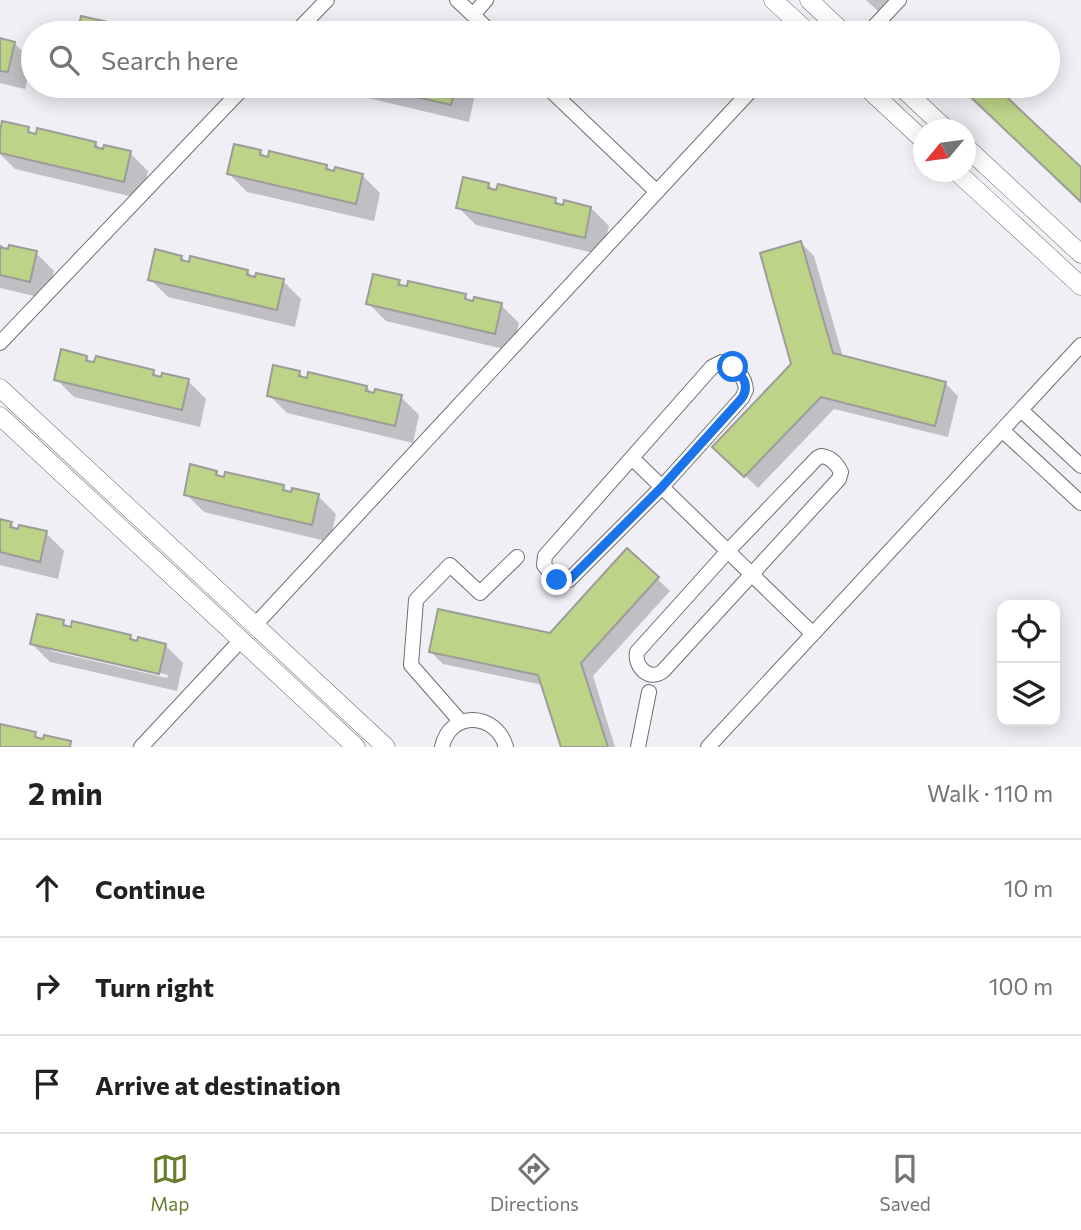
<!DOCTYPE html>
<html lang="en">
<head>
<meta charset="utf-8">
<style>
  :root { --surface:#fff; --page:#f6f6f6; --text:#202124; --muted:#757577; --line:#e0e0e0; --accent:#687d2d }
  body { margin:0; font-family:Commissioner,sans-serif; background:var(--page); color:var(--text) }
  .controls { position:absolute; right:21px; bottom:21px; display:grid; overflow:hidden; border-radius:14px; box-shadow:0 4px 18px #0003 }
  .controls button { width:63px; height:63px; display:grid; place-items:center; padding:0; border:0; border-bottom:2px solid var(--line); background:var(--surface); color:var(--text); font:35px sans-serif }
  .compass { position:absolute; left:913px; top:119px; width:63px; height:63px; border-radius:50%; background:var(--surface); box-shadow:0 4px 18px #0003; rotate:241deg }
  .stop { position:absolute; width:21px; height:21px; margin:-16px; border:5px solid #1a73e8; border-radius:50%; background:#fff }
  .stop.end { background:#1a73e8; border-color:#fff; box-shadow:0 2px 7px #0008 }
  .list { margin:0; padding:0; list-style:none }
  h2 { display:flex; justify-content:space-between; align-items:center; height:91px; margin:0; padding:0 28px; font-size:30px }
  h2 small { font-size:23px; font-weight:400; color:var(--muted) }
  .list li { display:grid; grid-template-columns:46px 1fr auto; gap:21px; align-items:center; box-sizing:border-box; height:98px; padding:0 28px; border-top:2px solid var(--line) }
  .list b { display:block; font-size:26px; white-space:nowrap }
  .list em { font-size:23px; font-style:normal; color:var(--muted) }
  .icon { flex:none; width:38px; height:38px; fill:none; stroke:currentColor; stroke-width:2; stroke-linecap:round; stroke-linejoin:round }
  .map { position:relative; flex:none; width:1081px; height:747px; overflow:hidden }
  .search { position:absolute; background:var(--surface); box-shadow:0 4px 18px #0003; left:21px; right:21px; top:21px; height:77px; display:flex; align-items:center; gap:18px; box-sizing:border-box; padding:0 24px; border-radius:38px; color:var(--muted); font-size:26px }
  .sheet { height:385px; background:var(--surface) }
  nav { display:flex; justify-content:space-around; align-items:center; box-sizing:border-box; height:98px; border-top:2px solid var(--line); background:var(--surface); font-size:19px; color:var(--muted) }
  nav a { display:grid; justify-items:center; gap:4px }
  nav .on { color:var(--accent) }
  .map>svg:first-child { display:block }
  .shadow { fill:#0003; fill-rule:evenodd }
  .building { fill:#bdd388; stroke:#9c9d99; stroke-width:2 }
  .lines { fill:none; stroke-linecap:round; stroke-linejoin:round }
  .minor-casing { stroke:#6f6f73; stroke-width:16 }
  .tertiary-casing { stroke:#6f6f73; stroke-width:19 }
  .minor { stroke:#fff; stroke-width:14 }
  .tertiary { stroke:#fff; stroke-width:18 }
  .route { stroke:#1a73e8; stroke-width:9 }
</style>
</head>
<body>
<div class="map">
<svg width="1081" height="747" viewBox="0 0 1081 747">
  <rect width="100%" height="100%" fill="#f0eff5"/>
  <path class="shadow" d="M866,0H891L879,12Z
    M0,40L14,43L32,61L25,89L0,83Z
    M189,86H223L221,93Z
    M336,86H467L475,94L469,122L343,92Z
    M28,129L35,136L95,143L102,150L130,153L148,171L142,199L15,169L0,154V139Z
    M260,151L267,158L327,166L333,173L362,175L380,193L374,221L247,192L229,174Z
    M489,185L495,191L555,200L562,206L591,208L609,226L602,255L476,225L458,207Z
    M801,243L814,256L843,357L945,383L958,396L948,437L834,409L758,488L715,447L793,364Z
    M0,244L7,250L36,253L54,271L47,299L0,288Z
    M181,257L187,263L248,272L254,278L283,281L301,299L295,327L168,297L150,279Z
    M399,281L405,288L465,296L472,303L501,305L519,323L512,351L386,321L368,303Z
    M86,357L93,364L153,372L160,378L188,381L206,399L200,427L74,397L56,379Z
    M299,373L306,380L366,387L373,394L401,397L419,415L413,443L287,413L269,395Z
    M216,472L223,479L283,487L289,493L318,496L336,514L330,542L204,512L186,494Z
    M0,521L11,524L17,530L46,533L64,551L58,579L0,565Z
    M627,550L670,591L593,676L615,747H562L543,685L443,664L430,651L550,635Z
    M63,622L69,628L130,636L136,643L165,645L183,663L177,691L50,662L32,644ZM51,647L168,675L167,678L51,651Z"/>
  <path class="building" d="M81,16L108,22L107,27L115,28L116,23L161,33H77Z
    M0,38L15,42L8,72L0,71Z
    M369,86H456L451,105Z
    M959,86H995L1081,167V202Z
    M2,121L29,127L28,132L36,134L37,128L96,142L95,147L103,149L104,145L131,151L124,182L0,153V131Z
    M234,144L261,150L260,155L268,157L269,151L327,165L326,169L334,171L335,167L363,174L356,204L227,174Z
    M463,177L489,183L488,188L496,190L498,184L556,198L555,203L563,205L564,200L591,207L585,238L456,208Z
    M801,241L833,353L946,382L935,426L821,397L744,477L712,447L791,364L760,253Z
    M9,245L37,251L30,282L0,275V247L8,249Z
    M155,249L182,256L181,260L189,262L190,256L248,270L247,275L255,277L256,273L284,279L277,310L148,280Z
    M373,274L400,280L398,285L407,286L408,281L466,294L465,299L473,301L474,297L502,303L495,334L366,304Z
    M61,349L87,356L86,361L94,362L96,356L154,370L153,375L161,377L162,373L189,379L182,410L54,380Z
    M273,365L300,371L299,376L307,378L308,372L367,386L366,391L374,393L375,389L402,395L395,426L267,396Z
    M190,464L217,471L216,475L224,477L225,472L284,485L283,490L291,492L292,488L319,494L312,525L184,495Z
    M0,519L12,522L10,527L18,529L19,525L47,531L40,562L0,552Z
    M627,548L659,577L581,663L608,747H561L538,675L429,652L438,609L550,633Z
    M37,614L64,620L63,625L71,627L72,621L131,635L130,639L137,641L138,637L166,644L159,674L30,644Z
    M0,724L36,732L35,737L43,739L44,735L71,741L70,747H0Z"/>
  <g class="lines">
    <defs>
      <path id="minor" d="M457,0L492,33
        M473,15L486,0
        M295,33L327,0
        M868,33L899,0
        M546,86L657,192
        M0,343L245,86
        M722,362C735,365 745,377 746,390L742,398L661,488L569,580L566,581H557L544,565L545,556L712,367Z
        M1021,410L1081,466
        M1002,430L1081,503
        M821,456C831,457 837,464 841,472L839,479L663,671C650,682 634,667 637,652L727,552L817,458Z
        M632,458L813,634
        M255,625L755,86
        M461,722L411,665L416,600L450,565L480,593L517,557
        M141,747L241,640
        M442,747C450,710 496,712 506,747
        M638,747L649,692
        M708,747L1081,345"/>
      <path id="tertiary" d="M773,0L809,33
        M809,0L844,33
        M865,86L923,140
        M900,86L947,130
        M965,146L1081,254
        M957,172L1081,286
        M0,388L386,747
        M0,416L356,747"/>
    </defs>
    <use href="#minor" class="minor-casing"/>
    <use href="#tertiary" class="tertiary-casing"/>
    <use href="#minor" class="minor"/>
    <use href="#tertiary" class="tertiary"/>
  </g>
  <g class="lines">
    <path class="route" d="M557,580L566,581L569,580L661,488L742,398C750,385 743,376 733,367"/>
  </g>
</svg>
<div class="controls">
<button><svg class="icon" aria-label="locate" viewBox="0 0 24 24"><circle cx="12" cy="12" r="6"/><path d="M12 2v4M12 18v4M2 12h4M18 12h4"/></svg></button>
<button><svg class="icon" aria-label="layers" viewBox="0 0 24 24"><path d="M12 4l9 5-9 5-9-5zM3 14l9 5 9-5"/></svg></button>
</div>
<svg class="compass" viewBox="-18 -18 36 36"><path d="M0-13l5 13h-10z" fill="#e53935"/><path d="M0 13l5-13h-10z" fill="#757577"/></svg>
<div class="stop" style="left:733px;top:367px"></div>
<div class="stop end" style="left:557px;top:580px"></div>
<div class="search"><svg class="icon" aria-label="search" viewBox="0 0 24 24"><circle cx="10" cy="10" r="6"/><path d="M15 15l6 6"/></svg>Search here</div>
</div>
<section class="sheet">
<h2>2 min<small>Walk · 110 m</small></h2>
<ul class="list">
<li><svg class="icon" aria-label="ahead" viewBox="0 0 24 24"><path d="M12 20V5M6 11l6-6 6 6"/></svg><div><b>Continue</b></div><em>10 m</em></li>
<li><svg class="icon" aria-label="right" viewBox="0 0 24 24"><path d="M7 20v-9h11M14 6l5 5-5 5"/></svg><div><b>Turn right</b></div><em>100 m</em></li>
<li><svg class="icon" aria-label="arrive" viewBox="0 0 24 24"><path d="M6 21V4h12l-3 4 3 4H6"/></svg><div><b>Arrive at destination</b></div></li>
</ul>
</section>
<nav>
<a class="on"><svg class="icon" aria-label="map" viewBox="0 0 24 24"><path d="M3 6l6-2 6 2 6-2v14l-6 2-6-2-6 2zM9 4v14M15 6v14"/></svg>Map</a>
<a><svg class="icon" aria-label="directions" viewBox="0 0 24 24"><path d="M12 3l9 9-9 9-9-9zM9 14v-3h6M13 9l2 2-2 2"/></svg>Directions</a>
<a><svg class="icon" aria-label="saved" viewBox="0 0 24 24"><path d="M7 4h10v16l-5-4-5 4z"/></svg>Saved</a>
</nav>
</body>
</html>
